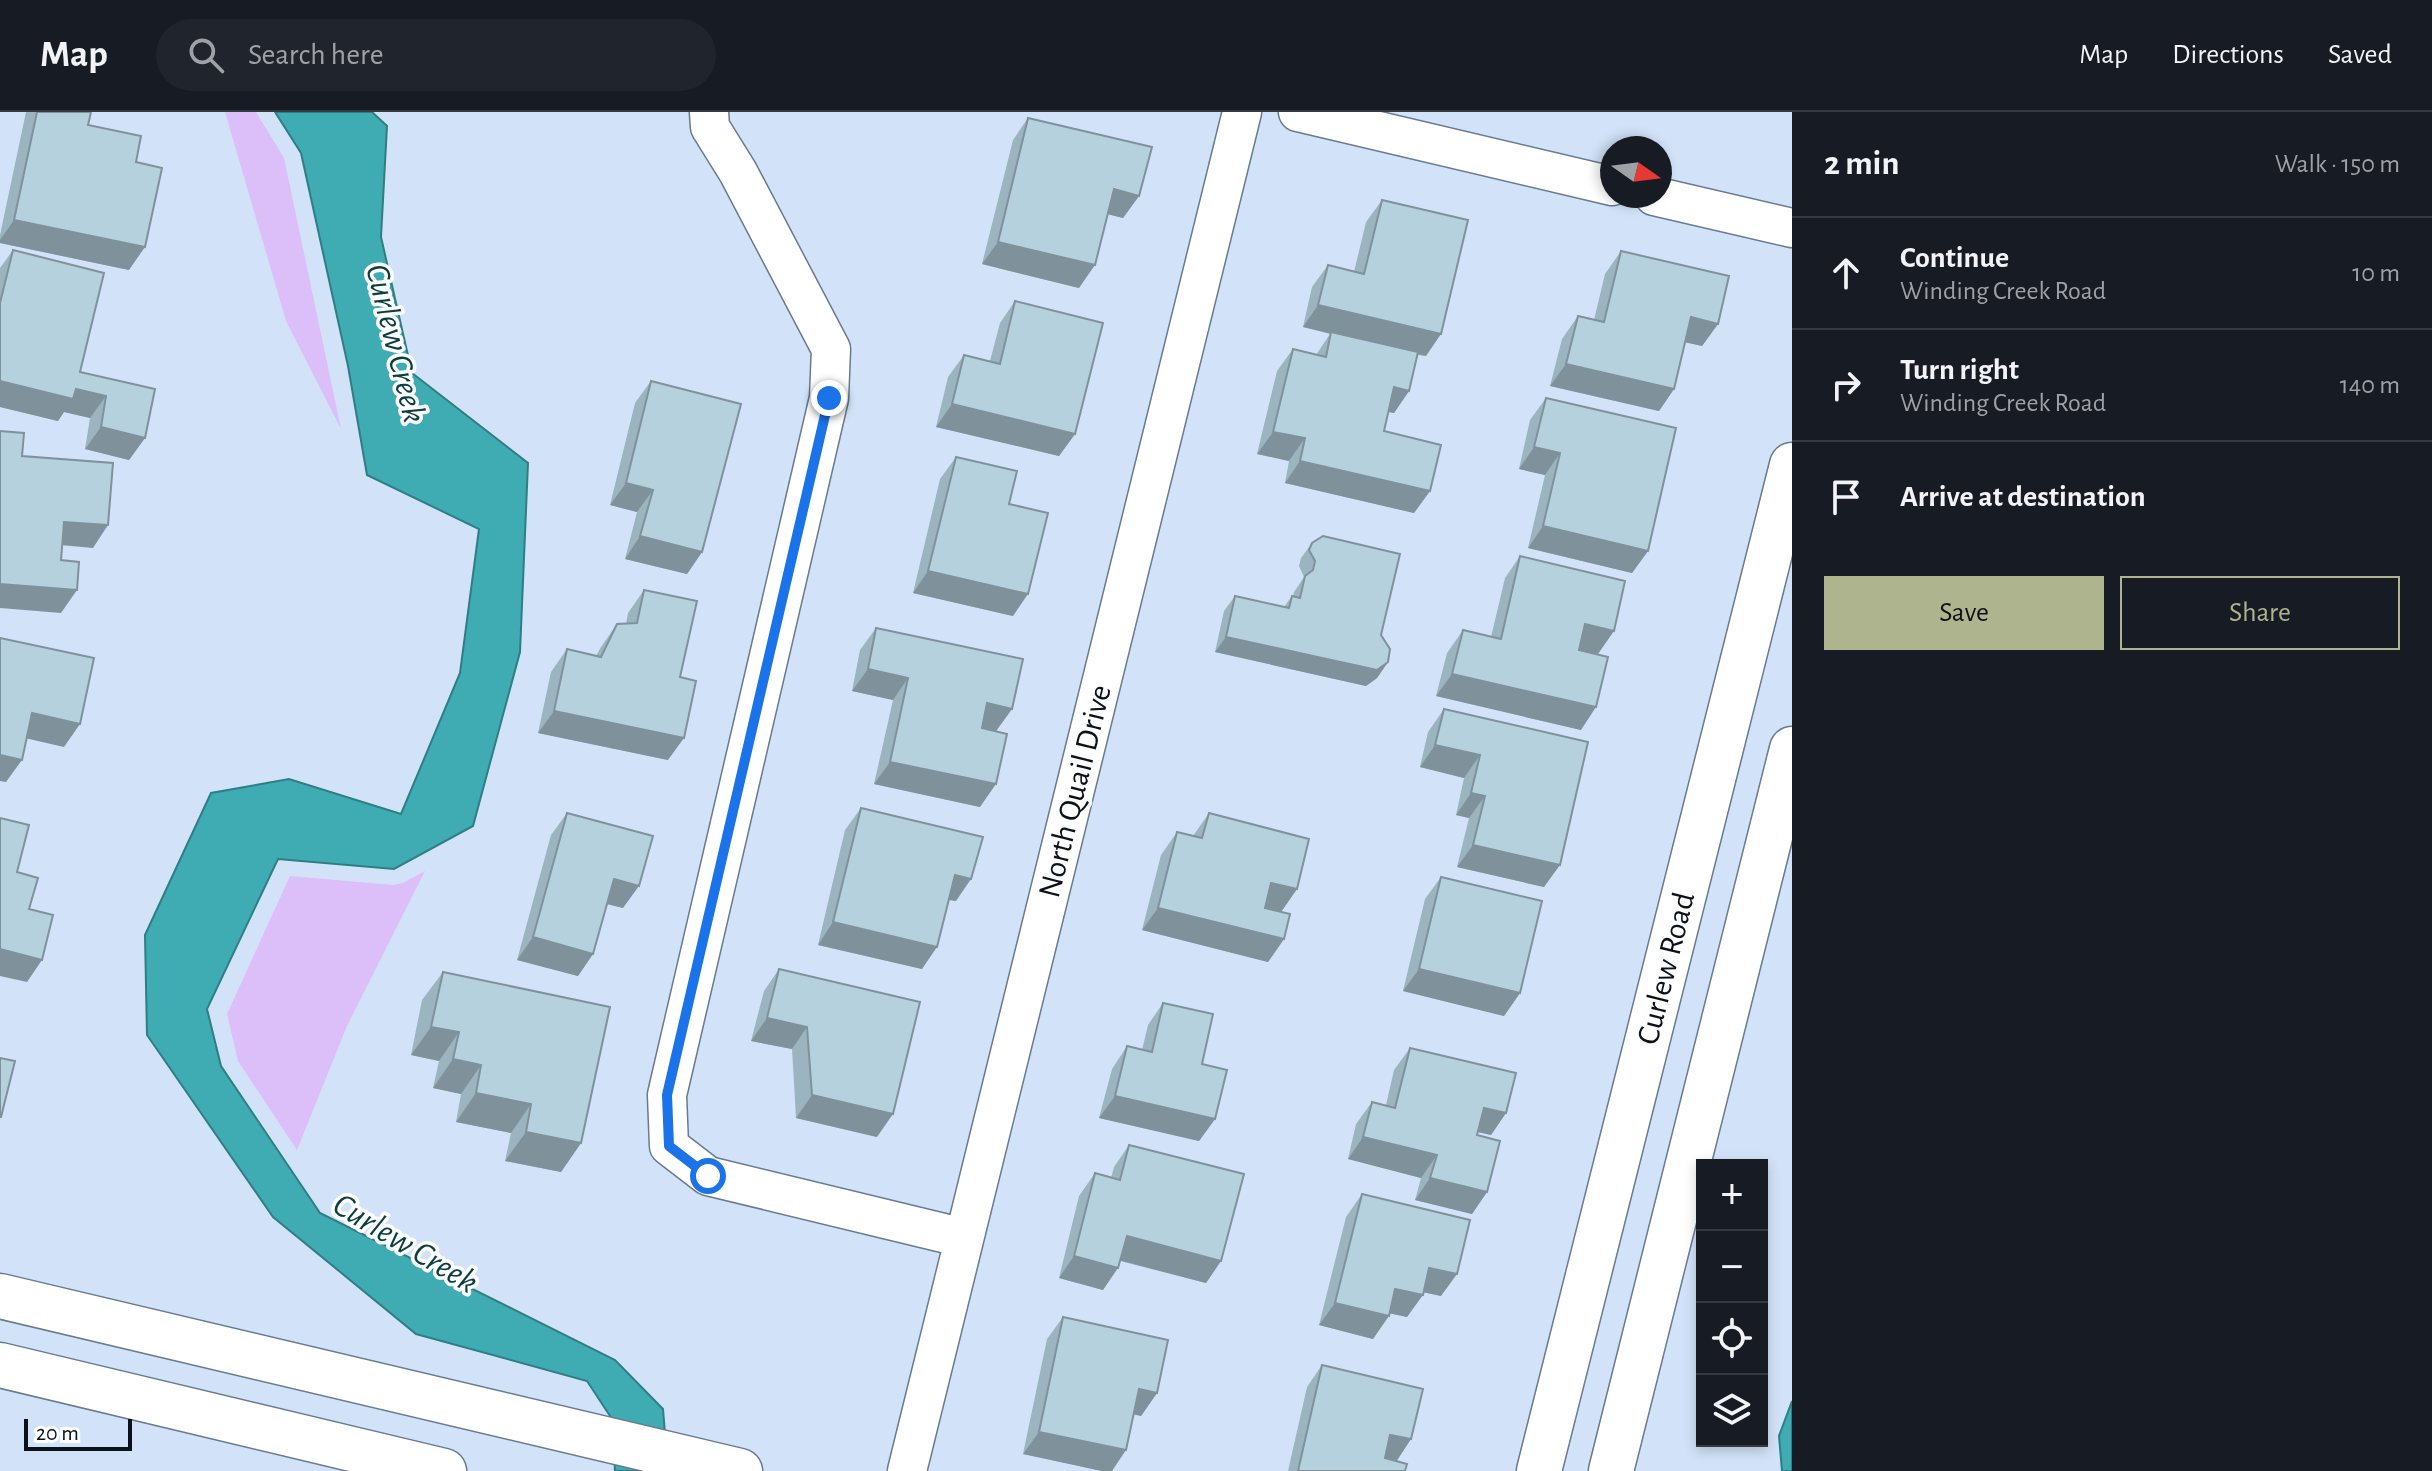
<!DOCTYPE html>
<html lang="en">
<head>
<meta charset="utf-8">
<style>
  :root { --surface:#171b24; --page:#20242c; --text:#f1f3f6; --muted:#9ea1a6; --line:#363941; --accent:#adb48e }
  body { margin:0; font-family:"Alegreya Sans",sans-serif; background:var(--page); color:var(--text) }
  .controls { position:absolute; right:24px; bottom:24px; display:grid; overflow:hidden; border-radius:0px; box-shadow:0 4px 12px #0003 }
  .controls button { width:72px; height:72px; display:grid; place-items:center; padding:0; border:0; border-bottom:2px solid var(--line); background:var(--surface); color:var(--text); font:40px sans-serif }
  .compass { position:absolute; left:1600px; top:24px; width:72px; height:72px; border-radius:50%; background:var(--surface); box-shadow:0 4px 12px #0003; rotate:104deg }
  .scale { position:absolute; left:24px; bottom:20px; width:108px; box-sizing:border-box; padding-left:8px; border:4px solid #0c1219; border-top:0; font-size:22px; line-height:28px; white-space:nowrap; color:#0c1219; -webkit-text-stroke:6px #fff; paint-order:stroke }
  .stop { position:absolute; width:24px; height:24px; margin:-18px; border:6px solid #1a73e8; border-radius:50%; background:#fff }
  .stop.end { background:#1a73e8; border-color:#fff; box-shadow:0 2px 8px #0008 }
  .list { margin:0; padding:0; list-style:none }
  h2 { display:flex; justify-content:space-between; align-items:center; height:104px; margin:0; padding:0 32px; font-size:34px }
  h2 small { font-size:26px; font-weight:400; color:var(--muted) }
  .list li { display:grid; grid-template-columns:52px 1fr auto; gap:24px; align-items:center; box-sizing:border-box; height:112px; padding:0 32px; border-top:2px solid var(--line) }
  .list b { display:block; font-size:30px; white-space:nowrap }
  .list p { margin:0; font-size:26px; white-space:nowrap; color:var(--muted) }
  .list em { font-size:26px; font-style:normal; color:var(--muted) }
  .actions { display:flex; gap:16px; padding:24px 32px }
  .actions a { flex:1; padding:18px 0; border:2px solid var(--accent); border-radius:0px; text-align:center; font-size:28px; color:var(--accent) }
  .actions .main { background:var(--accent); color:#111 }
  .icon { flex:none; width:44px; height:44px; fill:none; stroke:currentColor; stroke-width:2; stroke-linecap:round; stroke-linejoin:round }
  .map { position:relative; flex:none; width:1792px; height:1359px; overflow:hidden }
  header { display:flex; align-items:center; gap:48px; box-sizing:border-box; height:112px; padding:0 40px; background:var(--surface); border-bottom:2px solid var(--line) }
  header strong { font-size:38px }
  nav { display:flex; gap:44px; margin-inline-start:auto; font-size:28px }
  .search { width:560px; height:72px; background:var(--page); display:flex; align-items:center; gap:20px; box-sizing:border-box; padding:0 28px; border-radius:44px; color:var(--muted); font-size:30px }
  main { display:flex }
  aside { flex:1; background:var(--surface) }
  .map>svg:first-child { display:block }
  .green { fill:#dcbef8 }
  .water { fill:#3eacb2; stroke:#2f7e84; stroke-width:2 }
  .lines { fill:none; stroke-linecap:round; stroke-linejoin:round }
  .street-casing { stroke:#6a7a8d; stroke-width:41 }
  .secondary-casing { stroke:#6a7a8d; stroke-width:47 }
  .street { stroke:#fff; stroke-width:38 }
  .secondary { stroke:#fff; stroke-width:44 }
  .wall { fill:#9cb4bf }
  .shaded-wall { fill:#7f929b }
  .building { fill:#b5d1de; stroke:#7f929b; stroke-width:2 }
  .route { stroke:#1a73e8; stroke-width:10 }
  .labels { text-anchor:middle; stroke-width:7; stroke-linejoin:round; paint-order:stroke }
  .street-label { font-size:32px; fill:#0c1219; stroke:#fff }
  .water-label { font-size:34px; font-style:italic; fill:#0c3e41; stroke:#fff }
</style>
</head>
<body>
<header>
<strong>Map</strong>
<div class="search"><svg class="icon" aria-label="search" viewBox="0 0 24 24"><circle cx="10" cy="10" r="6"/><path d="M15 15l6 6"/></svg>Search here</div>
<nav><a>Map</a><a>Directions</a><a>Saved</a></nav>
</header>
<main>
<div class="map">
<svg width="1792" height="1359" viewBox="0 0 1792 1359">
  <rect width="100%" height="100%" fill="#d2e3f9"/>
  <path class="green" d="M225,0H256L284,46L341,317L286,209Z
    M425,759L347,914L297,1038L238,949L227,902L290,764L393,773L403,771Z"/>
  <path class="water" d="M275,0H372L387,14L381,125L412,261L528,351L520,540L473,714L394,757L278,747L207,897L221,954L320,1101L615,1248L663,1297L668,1359H615L612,1307L587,1269L416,1222L273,1105L147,923L145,823L211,681L289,667L401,702L460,561L479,417L367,363L348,254L301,41Z
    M1792,1289V1359H1782L1779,1324Z"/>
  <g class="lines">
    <defs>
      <path id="street" d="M709,0L710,15L738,60L831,237L829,286L667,983L669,1034L708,1064L964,1126
        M1298,0L1612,74
        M1654,84L1792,116
        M907,1359L1242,0"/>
      <path id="secondary" d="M0,1184L740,1359
        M0,1253L444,1359
        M1539,1359L1792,353
        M1611,1359L1792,637"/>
    </defs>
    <use href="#street" class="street-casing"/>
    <use href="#secondary" class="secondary-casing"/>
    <use href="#street" class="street"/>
    <use href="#secondary" class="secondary"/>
  </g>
  <path class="wall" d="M26,0H91L88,13L136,50L129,158L0,131V123Z
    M1028,6L1139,84L1123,106L1108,102L1079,176L982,152L1013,28Z
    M1382,88L1426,244L1418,243L1409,279L1394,301L1388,300L1384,319L1430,379L1414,401L1285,371L1289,349L1257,342L1277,259L1293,237L1316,243L1330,222L1303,215L1312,175L1328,153L1354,160L1366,110Z
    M13,138L80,260L155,277L145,326L129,348L85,337L90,306L64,300L58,309L0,295V156Z
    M1621,139L1718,212L1702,234L1685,230L1674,277L1659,299L1550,274L1562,227L1578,204L1594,208L1605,162Z
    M1015,189L1075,322L1059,344L936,315L948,265L964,243L990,249L1000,211Z
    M651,269L702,440L687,462L625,447L637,400L610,393L635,291Z
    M1546,286L1648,439L1632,461L1528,436L1545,363L1519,357L1530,308Z
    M956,345L1009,392L1013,504L913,481L940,367Z
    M1312,431L1381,523L1388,550L1377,566L1366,574L1215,540L1224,499L1235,484L1284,495L1292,484H1293L1294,480L1304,465L1299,454L1301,446Z
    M1520,444L1598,542L1580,537L1581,618L1436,584L1447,541L1463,518L1491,525L1505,466Z
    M644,478L680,565L668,648L538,621L551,560L567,537L596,544L601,535L617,512H626L628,501Z
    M876,516L1012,597L996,619L982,616L980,695L874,672L893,588L852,579L860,538Z
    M1444,597L1588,630L1544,775L1457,755L1469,706L1456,703L1464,666L1420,655L1428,620Z
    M861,696L956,789L949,788L922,857L818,833L845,718Z
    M567,701L623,796L607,792L593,842L578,864L517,848L551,723Z
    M1209,701L1297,777L1281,800L1284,827L1268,850L1142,818L1161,743L1177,720L1193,724Z
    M1441,765L1520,881L1504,904L1403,879L1425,787Z
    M779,857L877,1025L796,1006L792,937L751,929L764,879Z
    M443,860L581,1031L561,1060L505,1049L511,1021L456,1010L461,982L433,976L439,949L411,943L422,888Z
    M1163,891L1202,952L1215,1007L1199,1029L1099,1006L1112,957L1127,934L1142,938L1148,913Z
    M1410,936L1506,1001L1491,1023L1478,1020L1477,1023L1487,1080L1472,1102L1415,1088L1421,1066L1348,1047L1356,1012L1372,990L1386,993L1394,958Z
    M1129,1033L1221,1149L1206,1171L1120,1149L1103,1178L1059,1166L1079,1084L1095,1061L1111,1066L1114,1055Z
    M1362,1082L1441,1184L1423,1180L1407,1205L1389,1201L1373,1227L1319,1213L1346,1105Z
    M1063,1205L1157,1281L1141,1304L1134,1302L1112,1359H1102L1023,1342L1047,1227Z
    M1322,1253L1411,1327L1396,1349L1405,1359H1288L1307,1275Z"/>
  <path class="shaded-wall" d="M1114,77L1139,84L1123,106L1099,100Z
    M14,108L145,135L129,158L0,131V128Z
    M998,130L1095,153L1079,176L982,152Z
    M1318,193L1441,222L1426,244L1303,215Z
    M1691,205L1718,212L1702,234L1675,228Z
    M1566,252L1674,277L1659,299L1550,274Z
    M0,269L76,277L106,284L90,306L64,300L58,309L0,295Z
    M1394,275L1409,279L1394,301L1379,298Z
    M952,292L1075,322L1059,344L936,315Z
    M101,315L145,326L129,348L85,337Z
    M1273,320L1305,326L1289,349L1257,342Z
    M1534,335L1560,341L1545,363L1519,357Z
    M1300,349L1430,379L1414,401L1285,371Z
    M626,371L653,378L637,400L610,393Z
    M64,410L108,413L93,436L49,432Z
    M1543,414L1648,439L1632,461L1528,436Z
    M640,424L702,440L687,462L625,447Z
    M928,459L1028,482L1013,504L913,481Z
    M0,472L77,478L61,501L0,496Z
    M1585,512L1614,519L1598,542L1569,535Z
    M1226,525L1388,550L1377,566L1366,574L1215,540Z
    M868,557L908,566L893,588L852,579Z
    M1452,562L1596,595L1581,618L1436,584Z
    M987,591L1012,597L996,619L971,613Z
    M554,599L684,626L668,648L538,621Z
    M32,601L80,612L64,635L16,624Z
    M1435,633L1480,643L1464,666L1420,655Z
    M0,643L22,648L6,670L0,669Z
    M890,650L996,672L980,695L874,672Z
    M1471,681L1485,684L1469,706L1456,703Z
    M1473,733L1560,753L1544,775L1457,755Z
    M955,763L971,767L956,789L939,786Z
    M614,767L639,774L623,796L599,790Z
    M1271,771L1297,777L1281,800L1256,793Z
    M1158,796L1284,827L1268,850L1142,818Z
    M833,810L937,835L922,857L818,833Z
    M533,825L593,842L578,864L517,848Z
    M0,837L42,848L27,870L0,864Z
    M1419,857L1520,881L1504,904L1403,879Z
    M767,906L807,915L792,937L751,929Z
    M431,915L459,920L439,949L411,943Z
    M453,947L481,953L461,982L433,976Z
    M476,981L531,992L511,1021L456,1010Z
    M812,983L893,1002L877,1025L796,1006Z
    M1115,984L1215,1007L1199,1029L1099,1006Z
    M1484,996L1506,1001L1491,1023L1469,1018Z
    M526,1020L581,1031L561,1060L505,1049Z
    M1363,1025L1437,1043L1421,1066L1348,1047Z
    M1430,1066L1487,1080L1472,1102L1415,1088Z
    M1127,1124L1221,1149L1206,1171L1111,1146Z
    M1074,1144L1118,1156L1103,1178L1059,1166Z
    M1429,1156L1457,1162L1441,1184L1413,1178Z
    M1395,1177L1423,1183L1407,1205L1379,1199Z
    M1335,1191L1389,1204L1373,1227L1319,1213Z
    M1139,1277L1157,1281L1141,1304L1123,1300Z
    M1039,1320L1126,1338L1112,1359H1102L1023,1342Z
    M1390,1323L1411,1327L1396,1350L1375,1345Z"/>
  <path class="building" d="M37,0H91L88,13L141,24L136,50L162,56L145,135L14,108Z
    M1028,6L1152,35L1139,84L1114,77L1095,153L998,130Z
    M1382,88L1468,108L1441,222L1318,193L1328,153L1364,162Z
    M13,138L104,161L80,260L155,277L145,326L101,315L106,284L76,277L73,287L0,269V191Z
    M1621,139L1729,164L1718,212L1691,205L1674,277L1566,252L1578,204L1604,210Z
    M1015,189L1103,211L1075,322L952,292L964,243L1000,252Z
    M1331,220L1418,240L1409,279L1394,275L1384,319L1441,333L1430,379L1300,349L1305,326L1273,320L1293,237L1326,245Z
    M651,269L741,292L702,440L640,424L653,378L626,371Z
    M1546,286L1676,316L1648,439L1543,414L1560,341L1534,335Z
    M0,319L24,321L22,344L113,351L108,413L64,410L61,448L79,450L77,478L0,472Z
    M956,345L1017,359L1009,392L1048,401L1028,482L928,459Z
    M1323,424L1400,442L1381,523L1390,537L1388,550L1377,558L1226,525L1235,484L1289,496L1292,484L1300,486L1305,464L1313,458L1315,449L1309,438L1312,431Z
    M1520,444L1625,469L1614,519L1585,512L1579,538L1608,545L1596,595L1452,562L1463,518L1501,527Z
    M644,478L697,489L680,565L696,569L684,626L554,599L567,537L601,545L617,512L637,511Z
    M876,516L1023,547L1012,597L987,591L982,616L1007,622L996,672L890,650L908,566L868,557Z
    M0,526L94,546L80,612L32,601L22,648L0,643Z
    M1444,597L1588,630L1560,753L1473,733L1485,684L1471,681L1480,643L1435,633Z
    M861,696L983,725L971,767L955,763L937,835L833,810Z
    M567,701L653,724L639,774L614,767L593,842L533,825Z
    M1209,701L1309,727L1297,777L1271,771L1265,796L1290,802L1284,827L1158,796L1177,720L1202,726Z
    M0,706L29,713L17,760L38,766L29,797L53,803L42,848L0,837Z
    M1441,765L1542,789L1520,881L1419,857Z
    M779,857L920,890L893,1002L812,983L807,915L767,906Z
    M443,860L610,895L581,1031L526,1020L531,992L476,981L481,953L453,947L459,920L431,915Z
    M1163,891L1213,902L1202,952L1227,958L1215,1007L1115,984L1127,934L1152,940Z
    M1410,936L1516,961L1506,1001L1484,996L1477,1023L1500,1029L1487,1080L1430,1066L1437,1043L1363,1025L1372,990L1395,996Z
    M0,946L15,949L1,1005H0Z
    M1129,1033L1244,1062L1221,1149L1127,1124L1118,1156L1074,1144L1095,1061L1120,1068Z
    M1362,1082L1470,1108L1457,1162L1429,1156L1423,1183L1395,1177L1389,1204L1335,1191Z
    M1063,1205L1168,1228L1157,1281L1139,1277L1126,1338L1039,1320Z
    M1322,1253L1423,1277L1411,1327L1390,1323L1385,1346L1407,1352L1405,1359H1298Z"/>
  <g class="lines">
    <path class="route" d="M708,1064L669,1034L667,983L829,286"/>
  </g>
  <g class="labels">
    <g class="street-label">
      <text transform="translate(1074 679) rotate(-76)" y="11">North Quail Drive</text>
      <text transform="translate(1665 856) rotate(-76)" y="11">Curlew Road</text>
    </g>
    <g class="water-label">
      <text transform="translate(397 231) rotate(76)" y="12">Curlew Creek</text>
      <text transform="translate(406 1130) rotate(31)" y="12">Curlew Creek</text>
    </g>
  </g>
</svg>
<div class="controls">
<button>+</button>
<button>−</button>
<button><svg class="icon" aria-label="locate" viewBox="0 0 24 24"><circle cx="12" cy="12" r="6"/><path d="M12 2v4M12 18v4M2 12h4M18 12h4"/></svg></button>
<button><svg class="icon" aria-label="layers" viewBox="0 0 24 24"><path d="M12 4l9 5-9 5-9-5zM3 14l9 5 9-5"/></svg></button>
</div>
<svg class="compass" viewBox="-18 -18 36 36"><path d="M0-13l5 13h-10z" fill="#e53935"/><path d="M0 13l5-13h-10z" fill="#9ea1a6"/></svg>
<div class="scale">20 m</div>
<div class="stop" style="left:708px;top:1064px"></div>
<div class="stop end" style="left:829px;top:286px"></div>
</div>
<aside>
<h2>2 min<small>Walk · 150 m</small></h2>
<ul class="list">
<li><svg class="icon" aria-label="ahead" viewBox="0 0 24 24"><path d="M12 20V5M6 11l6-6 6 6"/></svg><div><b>Continue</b><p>Winding Creek Road</p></div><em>10 m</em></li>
<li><svg class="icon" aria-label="right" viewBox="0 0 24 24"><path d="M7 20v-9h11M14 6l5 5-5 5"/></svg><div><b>Turn right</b><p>Winding Creek Road</p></div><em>140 m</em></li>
<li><svg class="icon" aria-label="arrive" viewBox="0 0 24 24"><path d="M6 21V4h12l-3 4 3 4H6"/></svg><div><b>Arrive at destination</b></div></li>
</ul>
<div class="actions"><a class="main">Save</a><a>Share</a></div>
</aside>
</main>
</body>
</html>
